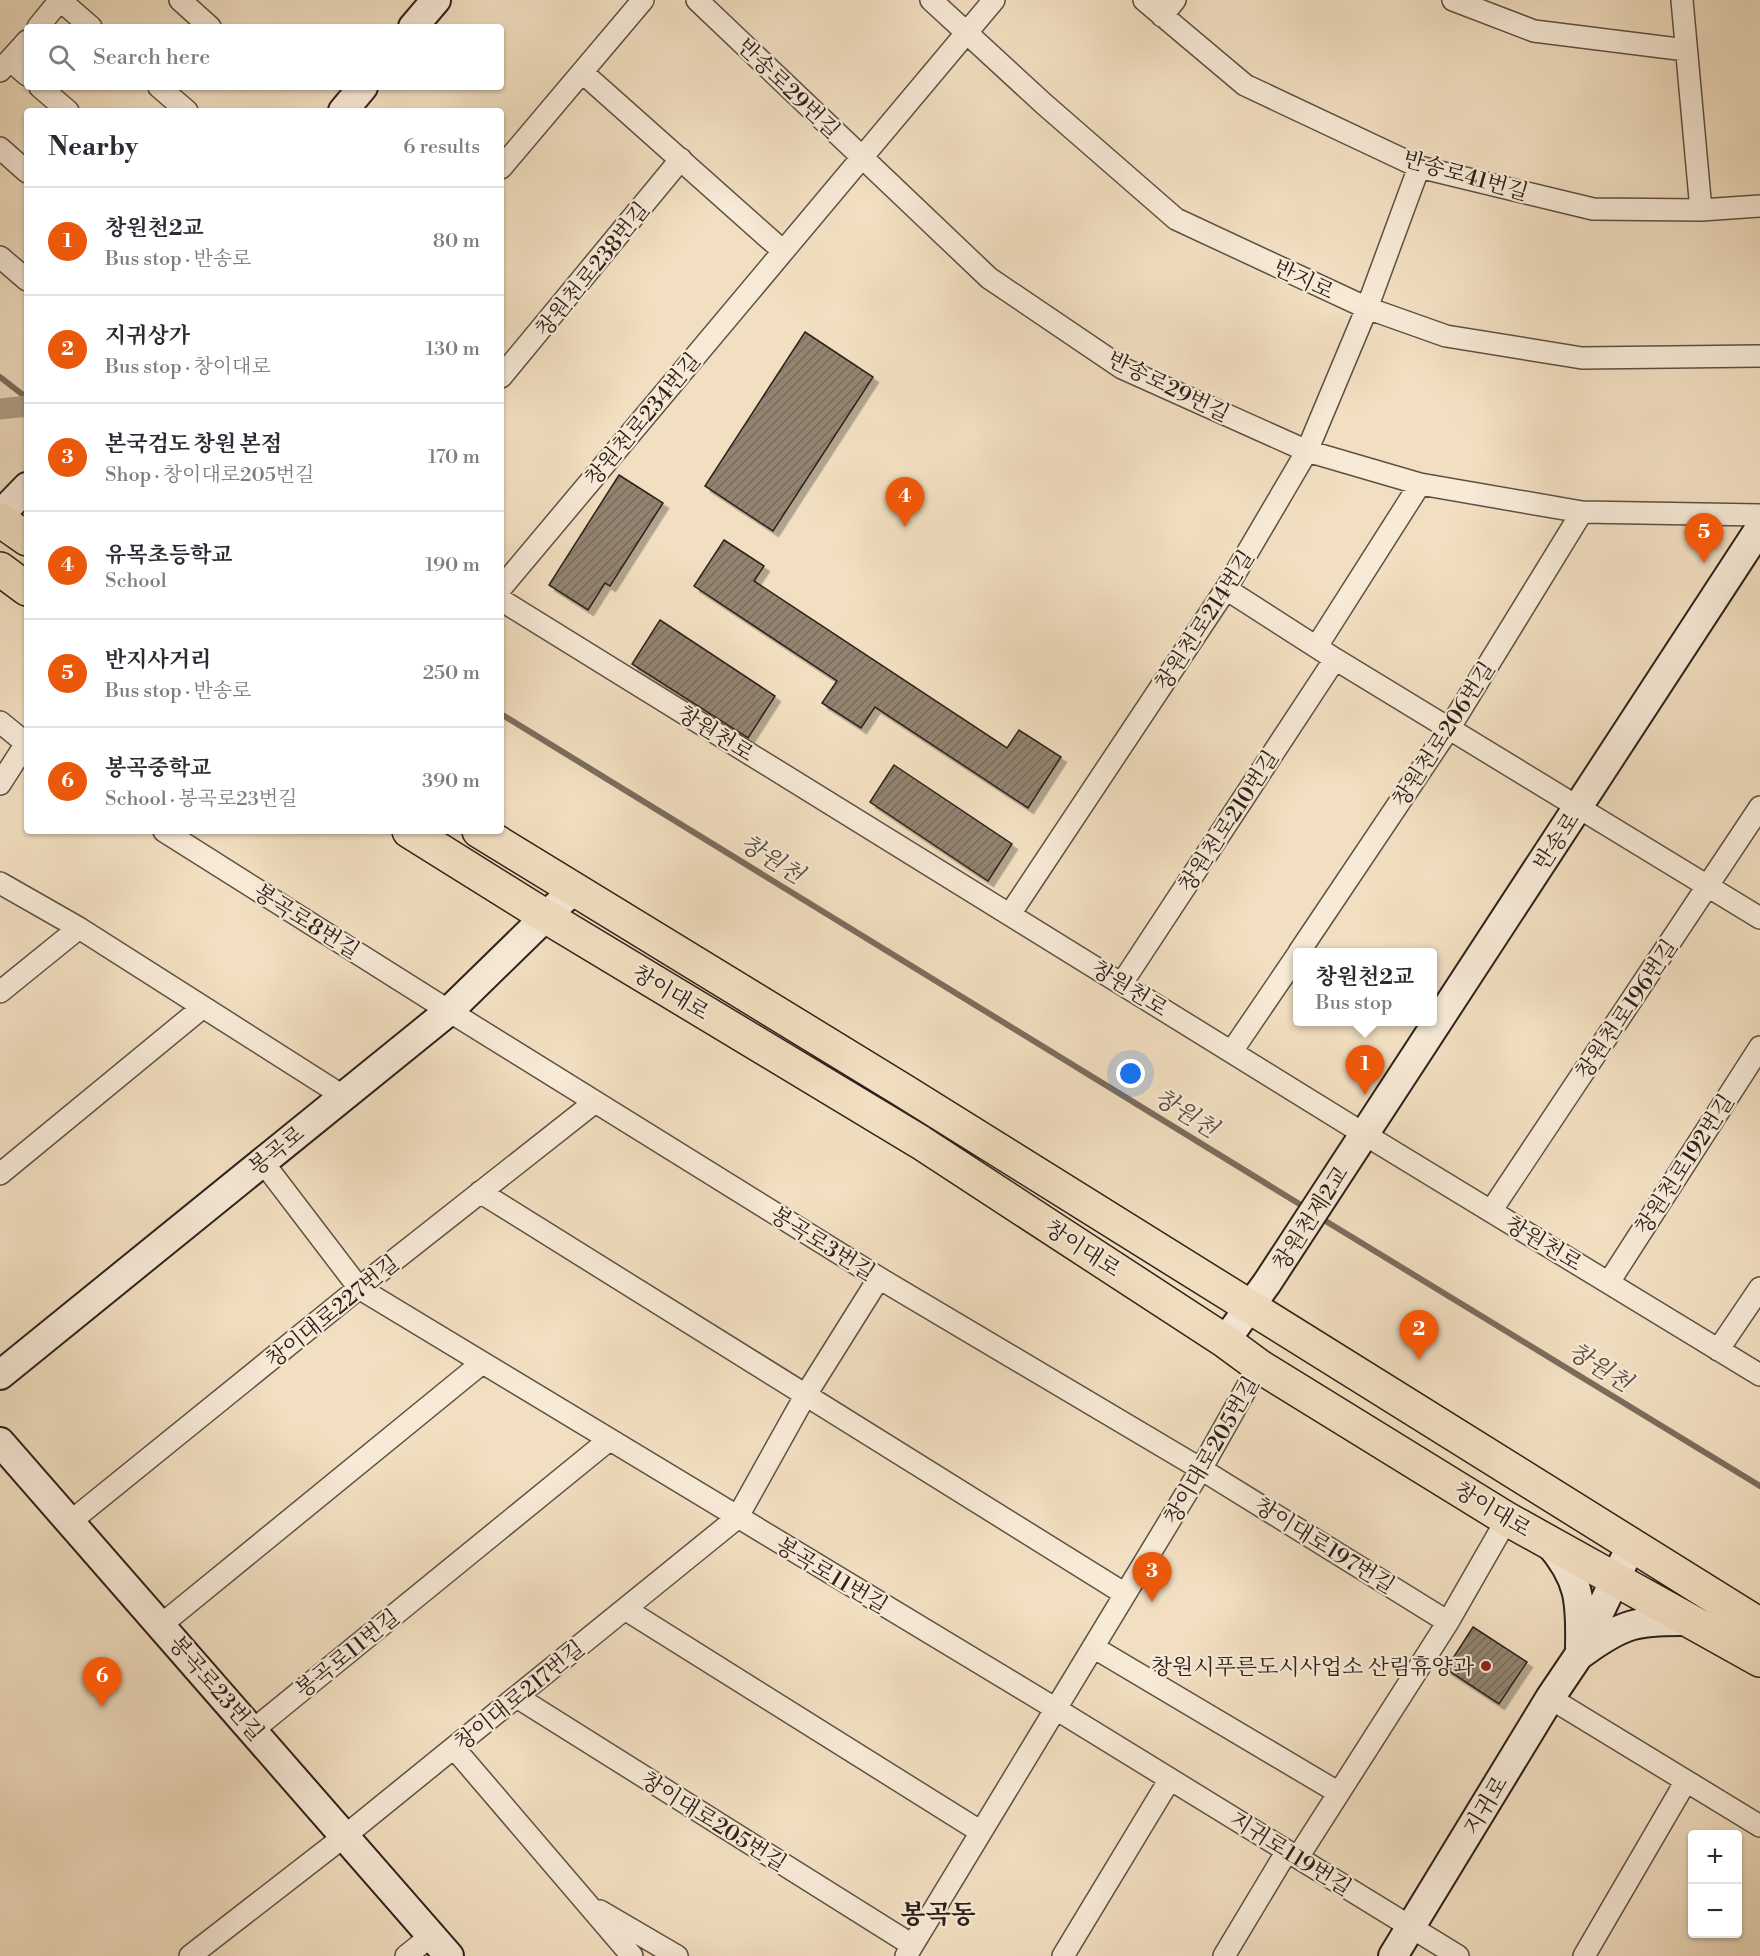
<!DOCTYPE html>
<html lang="en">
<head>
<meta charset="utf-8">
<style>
  :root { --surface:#fff; --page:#f7f7f7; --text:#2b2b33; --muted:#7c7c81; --line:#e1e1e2; --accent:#ea580c }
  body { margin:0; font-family:"Libre Bodoni","Noto Serif KR",serif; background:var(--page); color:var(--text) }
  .controls { position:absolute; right:18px; bottom:18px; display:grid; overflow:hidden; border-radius:6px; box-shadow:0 2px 4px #0004 }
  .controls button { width:54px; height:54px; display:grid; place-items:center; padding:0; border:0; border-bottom:2px solid var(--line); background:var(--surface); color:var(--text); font:30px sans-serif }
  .you { position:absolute; left:1131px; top:1074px; width:21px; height:21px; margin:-15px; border:4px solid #fff; border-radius:50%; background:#1a73e8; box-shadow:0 0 0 9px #1a73e833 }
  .badge { display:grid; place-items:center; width:39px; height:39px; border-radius:50%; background:var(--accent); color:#fff; font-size:20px; font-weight:700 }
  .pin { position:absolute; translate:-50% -50px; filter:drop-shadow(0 2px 3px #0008) }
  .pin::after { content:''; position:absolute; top:32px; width:21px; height:18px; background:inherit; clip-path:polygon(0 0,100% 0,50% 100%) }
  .popup { position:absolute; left:1293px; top:948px; width:144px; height:78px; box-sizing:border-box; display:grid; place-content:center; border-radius:6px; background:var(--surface); filter:drop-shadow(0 2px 4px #0005); font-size:20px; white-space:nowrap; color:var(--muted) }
  .popup b { font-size:22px; color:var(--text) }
  .popup::after { content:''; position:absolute; left:50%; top:100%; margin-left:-12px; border:12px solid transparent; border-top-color:var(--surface) }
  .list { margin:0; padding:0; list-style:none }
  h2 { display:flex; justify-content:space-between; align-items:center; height:78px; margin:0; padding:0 24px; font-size:26px }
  h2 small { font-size:20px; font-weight:400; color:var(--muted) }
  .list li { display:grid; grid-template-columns:39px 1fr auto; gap:18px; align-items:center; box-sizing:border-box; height:108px; padding:0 24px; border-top:2px solid var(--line) }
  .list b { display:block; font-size:22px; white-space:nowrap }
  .list p { margin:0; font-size:20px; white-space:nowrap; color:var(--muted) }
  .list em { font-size:20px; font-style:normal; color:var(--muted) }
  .icon { flex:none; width:33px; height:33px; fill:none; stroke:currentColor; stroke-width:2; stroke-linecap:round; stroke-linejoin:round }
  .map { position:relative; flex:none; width:1760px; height:1956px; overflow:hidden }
  .search { position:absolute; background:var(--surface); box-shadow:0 2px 4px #0004; left:24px; top:24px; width:480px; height:66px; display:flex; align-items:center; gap:15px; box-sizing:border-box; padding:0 21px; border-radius:6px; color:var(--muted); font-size:22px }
  .panel { position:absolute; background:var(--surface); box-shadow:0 2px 4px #0004; left:24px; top:108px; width:480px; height:726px; border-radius:6px }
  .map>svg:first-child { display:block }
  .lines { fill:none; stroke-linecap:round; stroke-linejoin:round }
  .stream { stroke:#7b6d5d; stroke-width:6 }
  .canal { stroke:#af9f89; stroke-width:21 }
  .building { fill:url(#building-hatch); stroke:#2d221b; stroke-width:1.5; filter:url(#shadow) }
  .street-casing { stroke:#5e5144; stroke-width:24 }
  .secondary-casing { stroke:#2d221b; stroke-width:32 }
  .primary-casing { stroke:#2d221b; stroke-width:36 }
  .street { stroke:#f7ead7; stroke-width:21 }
  .secondary { stroke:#f7ead7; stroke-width:28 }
  .primary { stroke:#f2dfc1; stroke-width:33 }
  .poi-dot { fill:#8f2418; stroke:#f7ead7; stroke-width:2 }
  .labels { text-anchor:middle; stroke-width:4.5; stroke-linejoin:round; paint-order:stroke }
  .street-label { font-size:22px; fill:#2d221b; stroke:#f7ead7 }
  .poi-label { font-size:22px; fill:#2d221b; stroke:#f7ead7; text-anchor:end }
  .water-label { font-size:24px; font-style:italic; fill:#5a4e42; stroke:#f7ead7 }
  .quarter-label { font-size:26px; font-weight:bold; fill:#2d221b; stroke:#f7ead7 }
</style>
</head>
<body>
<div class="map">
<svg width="1760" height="1956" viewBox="0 0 1760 1956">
  <defs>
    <pattern id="building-hatch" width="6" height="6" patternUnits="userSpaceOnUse" patternTransform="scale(1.5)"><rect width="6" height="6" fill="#938471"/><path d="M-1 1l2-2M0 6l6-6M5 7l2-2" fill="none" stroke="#786c5c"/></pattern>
    <filter id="shadow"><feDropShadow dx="5.5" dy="5.5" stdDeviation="0" flood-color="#0004"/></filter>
  </defs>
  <rect width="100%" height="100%" fill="#f2dfc1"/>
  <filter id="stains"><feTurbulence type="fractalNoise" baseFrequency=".00333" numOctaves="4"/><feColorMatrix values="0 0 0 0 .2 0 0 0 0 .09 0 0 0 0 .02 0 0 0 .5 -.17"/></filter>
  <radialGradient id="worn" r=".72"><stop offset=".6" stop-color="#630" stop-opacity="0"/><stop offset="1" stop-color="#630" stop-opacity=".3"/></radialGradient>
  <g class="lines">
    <path class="stream" d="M0,377L27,398
      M501,714L1306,1208
      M1319,1217L1760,1486"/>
    <path class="canal" d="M0,409L27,406"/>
  </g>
  <path class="building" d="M805,332L873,377L773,531L705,486Z
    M619,475L663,503L610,586L605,583L588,610L549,585Z
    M724,540L764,566L754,581L1007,748L1019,730L1061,757L1028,808L875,707L861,728L822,703L837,681L694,586Z
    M660,620L775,696L748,738L632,664Z
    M894,765L1012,844L988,881L870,802Z
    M1473,1627L1527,1662L1499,1704L1446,1669Z"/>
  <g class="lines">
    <defs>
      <path id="street" d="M60,0L91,27
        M180,0L210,27
        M697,0L989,278L1122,368L1307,451L1420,484L1582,512L1760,515
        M931,0L1044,104L1176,219L1367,308L1446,336L1582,358L1760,356
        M1144,0L1245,85L1419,167L1593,209L1701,210L1760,206
        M1453,0L1534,31L1686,50
        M1682,0L1701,210
        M1162,16L1175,0
        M38,27L60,0
        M11,61L27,75
        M0,71L27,41
        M583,73L783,251
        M40,87L68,111
        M159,87L187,111
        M0,148L27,172
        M501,168L643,0
        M0,257L27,280
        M501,377L681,159
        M501,588L994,0
        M1226,589L1335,659L1760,918
        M501,600L1364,1134L1760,1375
        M1317,646L1420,484
        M0,722L27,744
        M0,784L27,742
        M164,831L449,1011L879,1278L1201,1469L1448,1622
        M0,883L79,928L343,1096
        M1010,914L1226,589L1307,451L1367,308L1419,167
        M1299,952L1450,727L1582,512
        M1122,983L1335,659
        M0,992L79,928
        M1232,1051L1298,954
        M262,1161L359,1288L1056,1709L1458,1956
        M0,1174L203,1007
        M480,1192L1125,1594
        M1491,1211L1760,807
        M1609,1282L1760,1047
        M1718,1350L1760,1288
        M70,1522L359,1288L595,1102
        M625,1609L981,1832
        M161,1625L482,1363
        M1093,1647L1339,1793
        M517,1697L912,1945
        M1550,1698L1760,1826
        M253,1730L609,1440
        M454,1748L632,1956
        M1298,1857L1448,1622L1507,1519
        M600,1911L677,1956
        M190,1956L346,1835L737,1518L805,1396L879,1278
        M406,1956L431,1936
        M906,1956L1201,1469L1259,1366
        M1063,1956L1170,1779
        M1224,1956L1287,1851
        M1584,1956L1686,1781"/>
      <path id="secondary" d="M413,27L436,0
        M343,111L363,87
        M0,515L27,487
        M1225,1341L1267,1283L1760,528
        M0,1375L449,1011L573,890
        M0,1442L449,1956
        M1549,1543C1580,1579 1581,1601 1580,1647
        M1581,1654C1623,1623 1637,1620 1689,1621
        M1393,1956L1550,1698L1579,1655L1631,1546"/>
      <path id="primary" d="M0,520L27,539
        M0,569L27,589
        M409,831L545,916L920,1142L1225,1341L1259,1366L1507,1519L1760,1660
        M479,831L904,1091L1760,1625"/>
    </defs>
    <use href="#street" class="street-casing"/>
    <use href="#secondary" class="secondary-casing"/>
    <use href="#primary" class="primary-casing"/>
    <use href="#street" class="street"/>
    <use href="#secondary" class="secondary"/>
    <use href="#primary" class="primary"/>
  </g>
  <circle class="poi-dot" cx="1486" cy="1666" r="6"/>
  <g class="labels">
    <g class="street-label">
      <text transform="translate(789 88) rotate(44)" y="8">반송로29번길</text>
      <text transform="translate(1466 175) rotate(16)" y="8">반송로41번길</text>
      <text transform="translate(592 269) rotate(-51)" y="8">창원천로238번길</text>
      <text transform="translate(1304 279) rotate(25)" y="8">반지로</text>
      <text transform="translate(1169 386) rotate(26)" y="8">반송로29번길</text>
      <text transform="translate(642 419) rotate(-50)" y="8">창원천로234번길</text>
      <text transform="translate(1204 620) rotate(-57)" y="8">창원천로214번길</text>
      <text transform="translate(716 733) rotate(32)" y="8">창원천로</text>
      <text transform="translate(1443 734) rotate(-57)" y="8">창원천로206번길</text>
      <text transform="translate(1228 821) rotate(-57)" y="8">창원천로210번길</text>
      <text transform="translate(1556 841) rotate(-57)" y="8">반송로</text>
      <text transform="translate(307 921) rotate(32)" y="8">봉곡로8번길</text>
      <text transform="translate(1130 988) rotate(32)" y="8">창원천로</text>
      <text transform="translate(671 992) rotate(31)" y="8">창이대로</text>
      <text transform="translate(1626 1009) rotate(-56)" y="8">창원천로196번길</text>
      <text transform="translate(276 1150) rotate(-39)" y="8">봉곡로</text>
      <text transform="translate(1684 1164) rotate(-57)" y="8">창원천로192번길</text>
      <text transform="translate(1310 1218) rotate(-57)" y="8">창원천제2교</text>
      <text transform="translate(823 1243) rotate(32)" y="8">봉곡로3번길</text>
      <text transform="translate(1544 1243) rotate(31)" y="8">창원천로</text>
      <text transform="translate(1083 1248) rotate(33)" y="8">창이대로</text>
      <text transform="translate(332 1311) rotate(-39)" y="8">창이대로227번길</text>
      <text transform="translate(1211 1450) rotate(-60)" y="8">창이대로205번길</text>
      <text transform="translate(1493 1509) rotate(31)" y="8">창이대로</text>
      <text transform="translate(1325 1545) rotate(32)" y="8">창이대로197번길</text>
      <text transform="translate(832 1575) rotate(31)" y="8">봉곡로11번길</text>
      <text transform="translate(347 1653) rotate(-39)" y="8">봉곡로11번길</text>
      <text transform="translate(217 1688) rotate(49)" y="8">봉곡로23번길</text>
      <text transform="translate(519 1695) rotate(-39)" y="8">창이대로217번길</text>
      <text transform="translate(1485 1805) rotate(-59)" y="8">지귀로</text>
      <text transform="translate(714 1821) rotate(32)" y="8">창이대로205번길</text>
      <text transform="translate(1291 1853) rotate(32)" y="8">지귀로119번길</text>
    </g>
    <g class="poi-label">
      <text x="1474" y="1674">창원시푸른도시사업소 산림휴양과</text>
    </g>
    <g class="water-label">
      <text transform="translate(772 859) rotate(32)" y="8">창원천</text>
      <text transform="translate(1186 1113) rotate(32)" y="8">창원천</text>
      <text transform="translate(1600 1367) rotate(32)" y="8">창원천</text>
    </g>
    <g class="quarter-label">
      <text x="938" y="1923">봉곡동</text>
    </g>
  </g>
  <rect width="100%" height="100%" filter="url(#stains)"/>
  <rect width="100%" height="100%" fill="url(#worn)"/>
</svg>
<div class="controls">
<button>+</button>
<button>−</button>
</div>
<div class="you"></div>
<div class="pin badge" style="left:1365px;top:1095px">1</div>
<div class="popup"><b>창원천2교</b>Bus stop</div>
<div class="pin badge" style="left:1419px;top:1360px">2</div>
<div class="pin badge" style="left:1152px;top:1602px">3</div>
<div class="pin badge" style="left:905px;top:527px">4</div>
<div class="pin badge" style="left:1704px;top:563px">5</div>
<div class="pin badge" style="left:102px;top:1707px">6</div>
<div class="search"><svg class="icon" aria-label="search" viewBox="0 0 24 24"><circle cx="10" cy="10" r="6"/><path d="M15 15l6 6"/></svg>Search here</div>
<section class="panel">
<h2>Nearby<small>6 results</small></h2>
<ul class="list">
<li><span class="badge">1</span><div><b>창원천2교</b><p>Bus stop · 반송로</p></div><em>80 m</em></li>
<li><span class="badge">2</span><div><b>지귀상가</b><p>Bus stop · 창이대로</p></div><em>130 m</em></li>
<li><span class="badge">3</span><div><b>본국검도 창원 본점</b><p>Shop · 창이대로205번길</p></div><em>170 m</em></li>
<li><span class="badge">4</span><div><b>유목초등학교</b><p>School</p></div><em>190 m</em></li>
<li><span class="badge">5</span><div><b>반지사거리</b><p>Bus stop · 반송로</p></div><em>250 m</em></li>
<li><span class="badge">6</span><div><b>봉곡중학교</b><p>School · 봉곡로23번길</p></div><em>390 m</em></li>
</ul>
</section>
</div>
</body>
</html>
